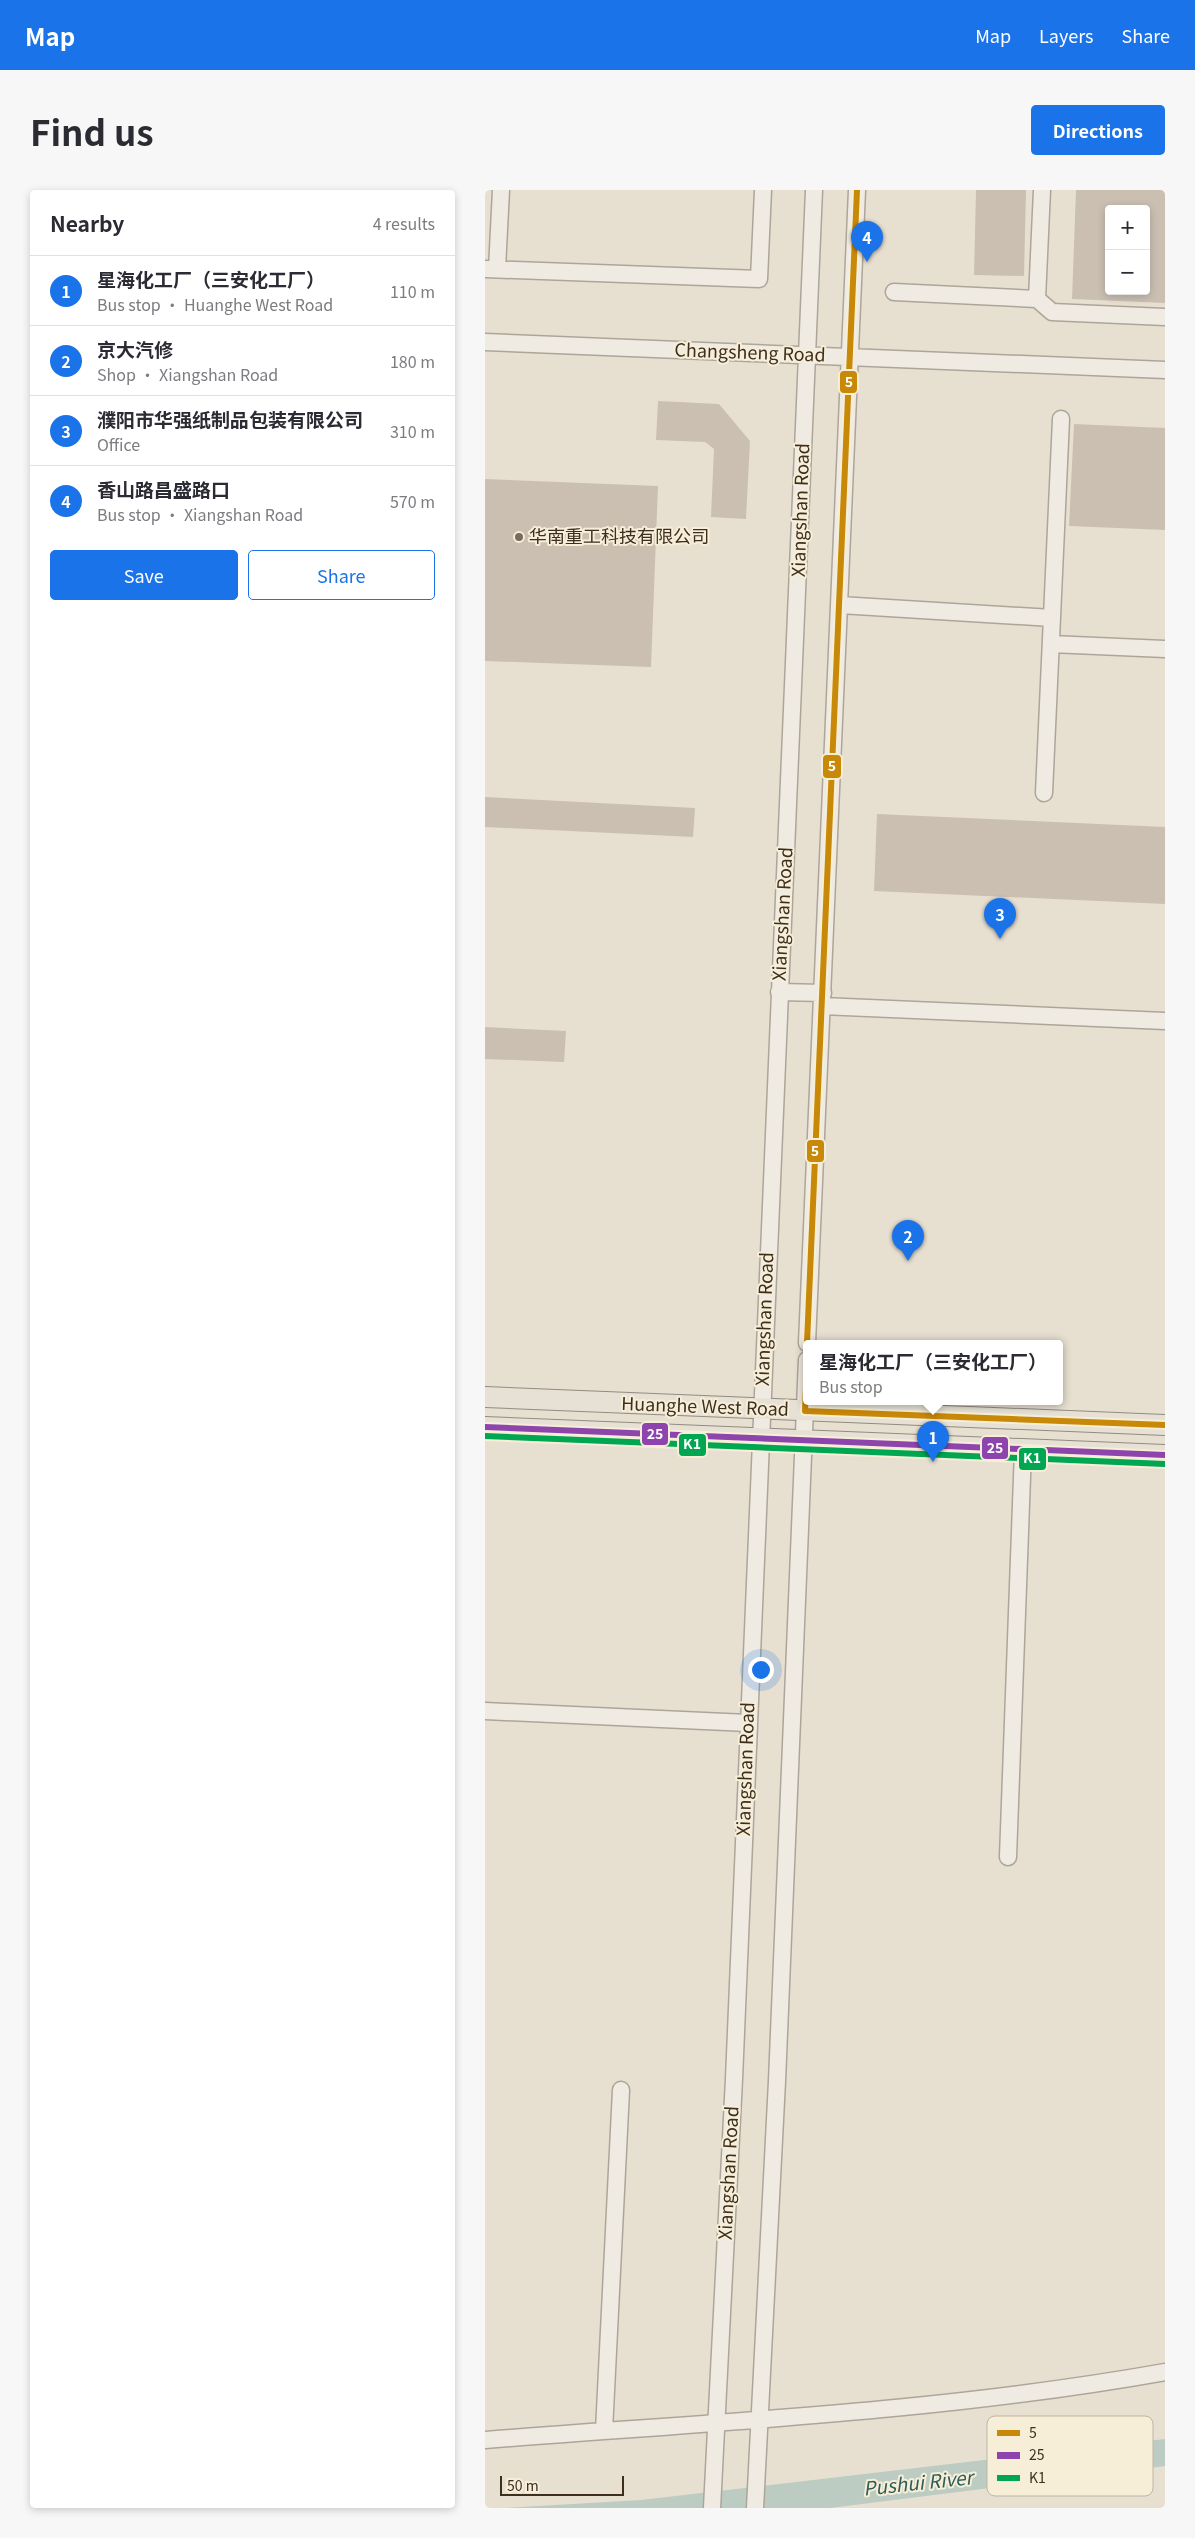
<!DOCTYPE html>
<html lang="en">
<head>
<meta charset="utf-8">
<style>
  :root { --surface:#fff; --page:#f7f7f7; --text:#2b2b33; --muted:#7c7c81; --line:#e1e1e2; --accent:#1a73e8 }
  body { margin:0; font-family:Georgia,"Noto Sans SC",serif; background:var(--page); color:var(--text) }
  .controls { position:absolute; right:15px; top:15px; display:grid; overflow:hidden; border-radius:5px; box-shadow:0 2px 8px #0003 }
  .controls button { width:45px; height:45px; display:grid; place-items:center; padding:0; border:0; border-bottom:1px solid var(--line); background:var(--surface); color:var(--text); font:25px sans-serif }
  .scale { position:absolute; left:15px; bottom:12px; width:124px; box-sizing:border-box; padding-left:5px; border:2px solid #3d2e20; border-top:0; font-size:14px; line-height:18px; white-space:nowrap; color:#3d2e20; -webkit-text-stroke:4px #f7eed8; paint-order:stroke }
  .you { position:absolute; left:275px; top:1479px; width:18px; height:18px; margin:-12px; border:4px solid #fff; border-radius:50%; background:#1a73e8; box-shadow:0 0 0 8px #1a73e833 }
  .badge { display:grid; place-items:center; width:32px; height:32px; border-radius:50%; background:var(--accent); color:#fff; font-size:16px; font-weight:700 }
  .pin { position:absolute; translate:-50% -41px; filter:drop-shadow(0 1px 2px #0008) }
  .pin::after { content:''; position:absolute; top:26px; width:18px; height:15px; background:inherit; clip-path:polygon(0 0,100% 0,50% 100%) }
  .popup { position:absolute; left:318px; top:1150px; width:260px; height:65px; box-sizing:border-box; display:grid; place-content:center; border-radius:5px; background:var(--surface); filter:drop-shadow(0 1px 4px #0005); font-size:16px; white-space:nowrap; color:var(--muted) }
  .popup b { font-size:19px; color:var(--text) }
  .popup::after { content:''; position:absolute; left:50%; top:100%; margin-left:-10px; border:10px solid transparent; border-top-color:var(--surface) }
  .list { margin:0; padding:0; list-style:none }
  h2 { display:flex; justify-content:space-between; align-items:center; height:65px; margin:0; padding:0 20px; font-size:21px }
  h2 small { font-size:16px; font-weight:400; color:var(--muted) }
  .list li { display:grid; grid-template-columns:32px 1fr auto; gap:15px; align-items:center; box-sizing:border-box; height:70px; padding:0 20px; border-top:1px solid var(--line) }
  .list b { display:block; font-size:19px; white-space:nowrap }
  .list p { margin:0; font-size:16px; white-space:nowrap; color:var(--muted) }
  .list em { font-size:16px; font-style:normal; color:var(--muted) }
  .actions { display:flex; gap:10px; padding:15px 20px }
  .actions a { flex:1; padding:11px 0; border:1px solid var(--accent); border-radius:5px; text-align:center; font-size:18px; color:var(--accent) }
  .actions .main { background:var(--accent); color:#fff }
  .map { position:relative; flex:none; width:680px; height:2318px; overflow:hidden; border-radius:5px }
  header { display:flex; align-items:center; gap:30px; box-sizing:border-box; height:70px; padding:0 25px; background:var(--accent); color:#fff }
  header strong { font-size:24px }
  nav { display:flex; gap:28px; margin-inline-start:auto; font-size:18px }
  .intro { display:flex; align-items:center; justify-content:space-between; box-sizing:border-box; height:120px; padding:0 30px }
  h1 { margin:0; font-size:35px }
  .button { padding:12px 22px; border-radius:5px; background:var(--accent); color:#fff; font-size:18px; font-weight:700 }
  main { display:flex; gap:30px; padding:0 30px }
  aside { flex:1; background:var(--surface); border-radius:5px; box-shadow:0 2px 8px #0003 }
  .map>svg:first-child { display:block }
  .water { fill:#bcccc2 }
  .building { fill:#cbbfb2; fill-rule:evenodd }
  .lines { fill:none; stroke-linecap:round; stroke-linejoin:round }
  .minor-casing { stroke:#ada599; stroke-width:19 }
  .major-casing { stroke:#928b80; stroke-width:22 }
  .minor { stroke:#efebe3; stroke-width:16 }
  .major { stroke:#e6e1d4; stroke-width:20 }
  .bus-1-casing { stroke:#f7eed8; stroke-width:10 }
  .bus-2-casing { stroke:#f7eed8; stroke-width:10 }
  .bus-3-casing { stroke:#f7eed8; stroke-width:10 }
  .bus-1 { stroke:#c88808; stroke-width:6 }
  .bus-2 { stroke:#8e44ad; stroke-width:6 }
  .bus-3 { stroke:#00a651; stroke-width:6 }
  .poi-dot { fill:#786c5e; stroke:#f7eed8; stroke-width:2 }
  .labels { text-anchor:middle; stroke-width:4; stroke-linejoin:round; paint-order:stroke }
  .street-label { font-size:18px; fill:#3d2e20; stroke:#f7eed8 }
  .poi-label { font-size:18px; fill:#3d2e20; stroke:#f7eed8; text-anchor:start }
  .water-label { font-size:19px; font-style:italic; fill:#2f5d5a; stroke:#f7eed8 }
  .key { fill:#f7eed8; stroke:#bfb4a1; stroke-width:1 }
  .key-label { font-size:14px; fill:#3d2e20 }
  .line-badge { stroke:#f7eed8; stroke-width:2 }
  .badge-label { font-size:14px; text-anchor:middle; font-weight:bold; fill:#fff }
</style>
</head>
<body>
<header>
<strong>Map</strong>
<nav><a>Map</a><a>Layers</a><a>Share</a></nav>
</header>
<div class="intro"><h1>Find us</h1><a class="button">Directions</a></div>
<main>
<aside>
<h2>Nearby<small>4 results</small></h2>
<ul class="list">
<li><span class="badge">1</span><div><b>星海化工厂（三安化工厂）</b><p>Bus stop · Huanghe West Road</p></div><em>110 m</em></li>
<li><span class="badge">2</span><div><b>京大汽修</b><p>Shop · Xiangshan Road</p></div><em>180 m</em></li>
<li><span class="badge">3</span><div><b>濮阳市华强纸制品包装有限公司</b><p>Office</p></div><em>310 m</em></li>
<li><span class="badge">4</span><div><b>香山路昌盛路口</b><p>Bus stop · Xiangshan Road</p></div><em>570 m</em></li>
</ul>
<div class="actions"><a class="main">Save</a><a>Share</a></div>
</aside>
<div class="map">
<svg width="680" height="2318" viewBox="0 0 680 2318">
  <rect width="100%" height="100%" fill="#e7e0d1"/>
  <path class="water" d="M680,2249V2276L345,2318H19L156,2310Z"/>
  <path class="building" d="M491,0H541L539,86L489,85Z
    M591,0H680V113L587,109ZM624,19H661V101H624Z
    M173,211L234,214L265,251L261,329L226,327L229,259L220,252L171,250Z
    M589,234L680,238V340L584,336Z
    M0,289L173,296L166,477L0,471Z
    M0,607L210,618L208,647L0,637Z
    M392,624L680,637V714L389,701Z
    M0,837L81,841L79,872L0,869Z"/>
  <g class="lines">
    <defs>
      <path id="minor" d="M0,79L274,89L278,0
        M12,79L16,0
        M409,102L552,109L557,0
        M552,109L567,122L680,127
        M0,152L680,180
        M355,415L567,428
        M566,454L680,459
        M559,603L576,229
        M294,802L338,803
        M337,816L680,831
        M322,1153L372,0
        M0,1521L263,1533
        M523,1667L538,1260
        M119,2241L136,1900
        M0,2250C227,2232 456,2222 680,2182
        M227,2318L249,1889L329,0
        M270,2318L292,1891L322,1170"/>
      <path id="major" d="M0,1207L680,1235
        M0,1237L680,1265"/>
    </defs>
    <use href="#minor" class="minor-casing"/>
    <use href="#major" class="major-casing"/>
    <use href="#minor" class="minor"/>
    <use href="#major" class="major"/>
    <defs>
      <path id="bus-1" d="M322,1153L372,0
        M322,1176L320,1221L680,1235"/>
      <path id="bus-2" d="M0,1237L680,1265"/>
      <path id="bus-3" d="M0,1246L680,1274"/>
    </defs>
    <use href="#bus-1" class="bus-1-casing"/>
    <use href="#bus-2" class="bus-2-casing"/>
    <use href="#bus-3" class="bus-3-casing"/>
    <use href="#bus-1" class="bus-1"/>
    <use href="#bus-2" class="bus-2"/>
    <use href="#bus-3" class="bus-3"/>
  </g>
  <circle class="poi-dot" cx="34" cy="347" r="5"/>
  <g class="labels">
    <g class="street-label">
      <text transform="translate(265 163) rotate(2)" y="6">Changsheng Road</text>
      <text transform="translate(316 320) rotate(-88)" y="6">Xiangshan Road</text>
      <text transform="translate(298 724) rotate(-87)" y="6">Xiangshan Road</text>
      <text transform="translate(280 1129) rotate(-88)" y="6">Xiangshan Road</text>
      <text transform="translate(220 1217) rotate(2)" y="6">Huanghe West Road</text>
      <text transform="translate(261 1579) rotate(-88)" y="6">Xiangshan Road</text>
      <text transform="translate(244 1983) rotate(-87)" y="6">Xiangshan Road</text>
    </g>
    <g class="poi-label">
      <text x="44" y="353">华南重工科技有限公司</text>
    </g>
    <g class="water-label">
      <text transform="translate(433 2293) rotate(-6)" y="7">Pushui River</text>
    </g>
  </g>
  <rect x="502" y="2226" width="166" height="80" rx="8" class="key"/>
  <rect x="512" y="2240" width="23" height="6" fill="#c88808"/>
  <rect x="512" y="2262" width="23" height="7" fill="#8e44ad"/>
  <rect x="512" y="2285" width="23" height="6" fill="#00a651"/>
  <g class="key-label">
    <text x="544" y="2248">5</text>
    <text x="544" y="2270">25</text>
    <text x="544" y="2293">K1</text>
  </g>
  <g class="line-badge">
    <rect x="354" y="180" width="19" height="24" rx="5" fill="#c88808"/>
    <rect x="337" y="564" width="20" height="25" rx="5" fill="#c88808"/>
    <rect x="321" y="949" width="19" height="24" rx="5" fill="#c88808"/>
    <rect x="156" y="1232" width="28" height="24" rx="5" fill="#8e44ad"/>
    <rect x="193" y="1243" width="29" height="24" rx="5" fill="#00a651"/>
    <rect x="496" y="1246" width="28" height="24" rx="5" fill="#8e44ad"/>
    <rect x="533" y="1257" width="29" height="24" rx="5" fill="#00a651"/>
  </g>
  <g class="badge-label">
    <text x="364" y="197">5</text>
    <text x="347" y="581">5</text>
    <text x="330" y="966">5</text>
    <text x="170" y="1249">25</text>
    <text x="207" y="1259">K1</text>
    <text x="510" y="1263">25</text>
    <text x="547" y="1273">K1</text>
  </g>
</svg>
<div class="controls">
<button>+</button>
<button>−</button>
</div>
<div class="scale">50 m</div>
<div class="you"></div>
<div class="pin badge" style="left:448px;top:1272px">1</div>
<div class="popup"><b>星海化工厂（三安化工厂）</b>Bus stop</div>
<div class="pin badge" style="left:423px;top:1071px">2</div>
<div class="pin badge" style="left:515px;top:749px">3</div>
<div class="pin badge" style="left:382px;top:72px">4</div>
</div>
</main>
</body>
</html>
